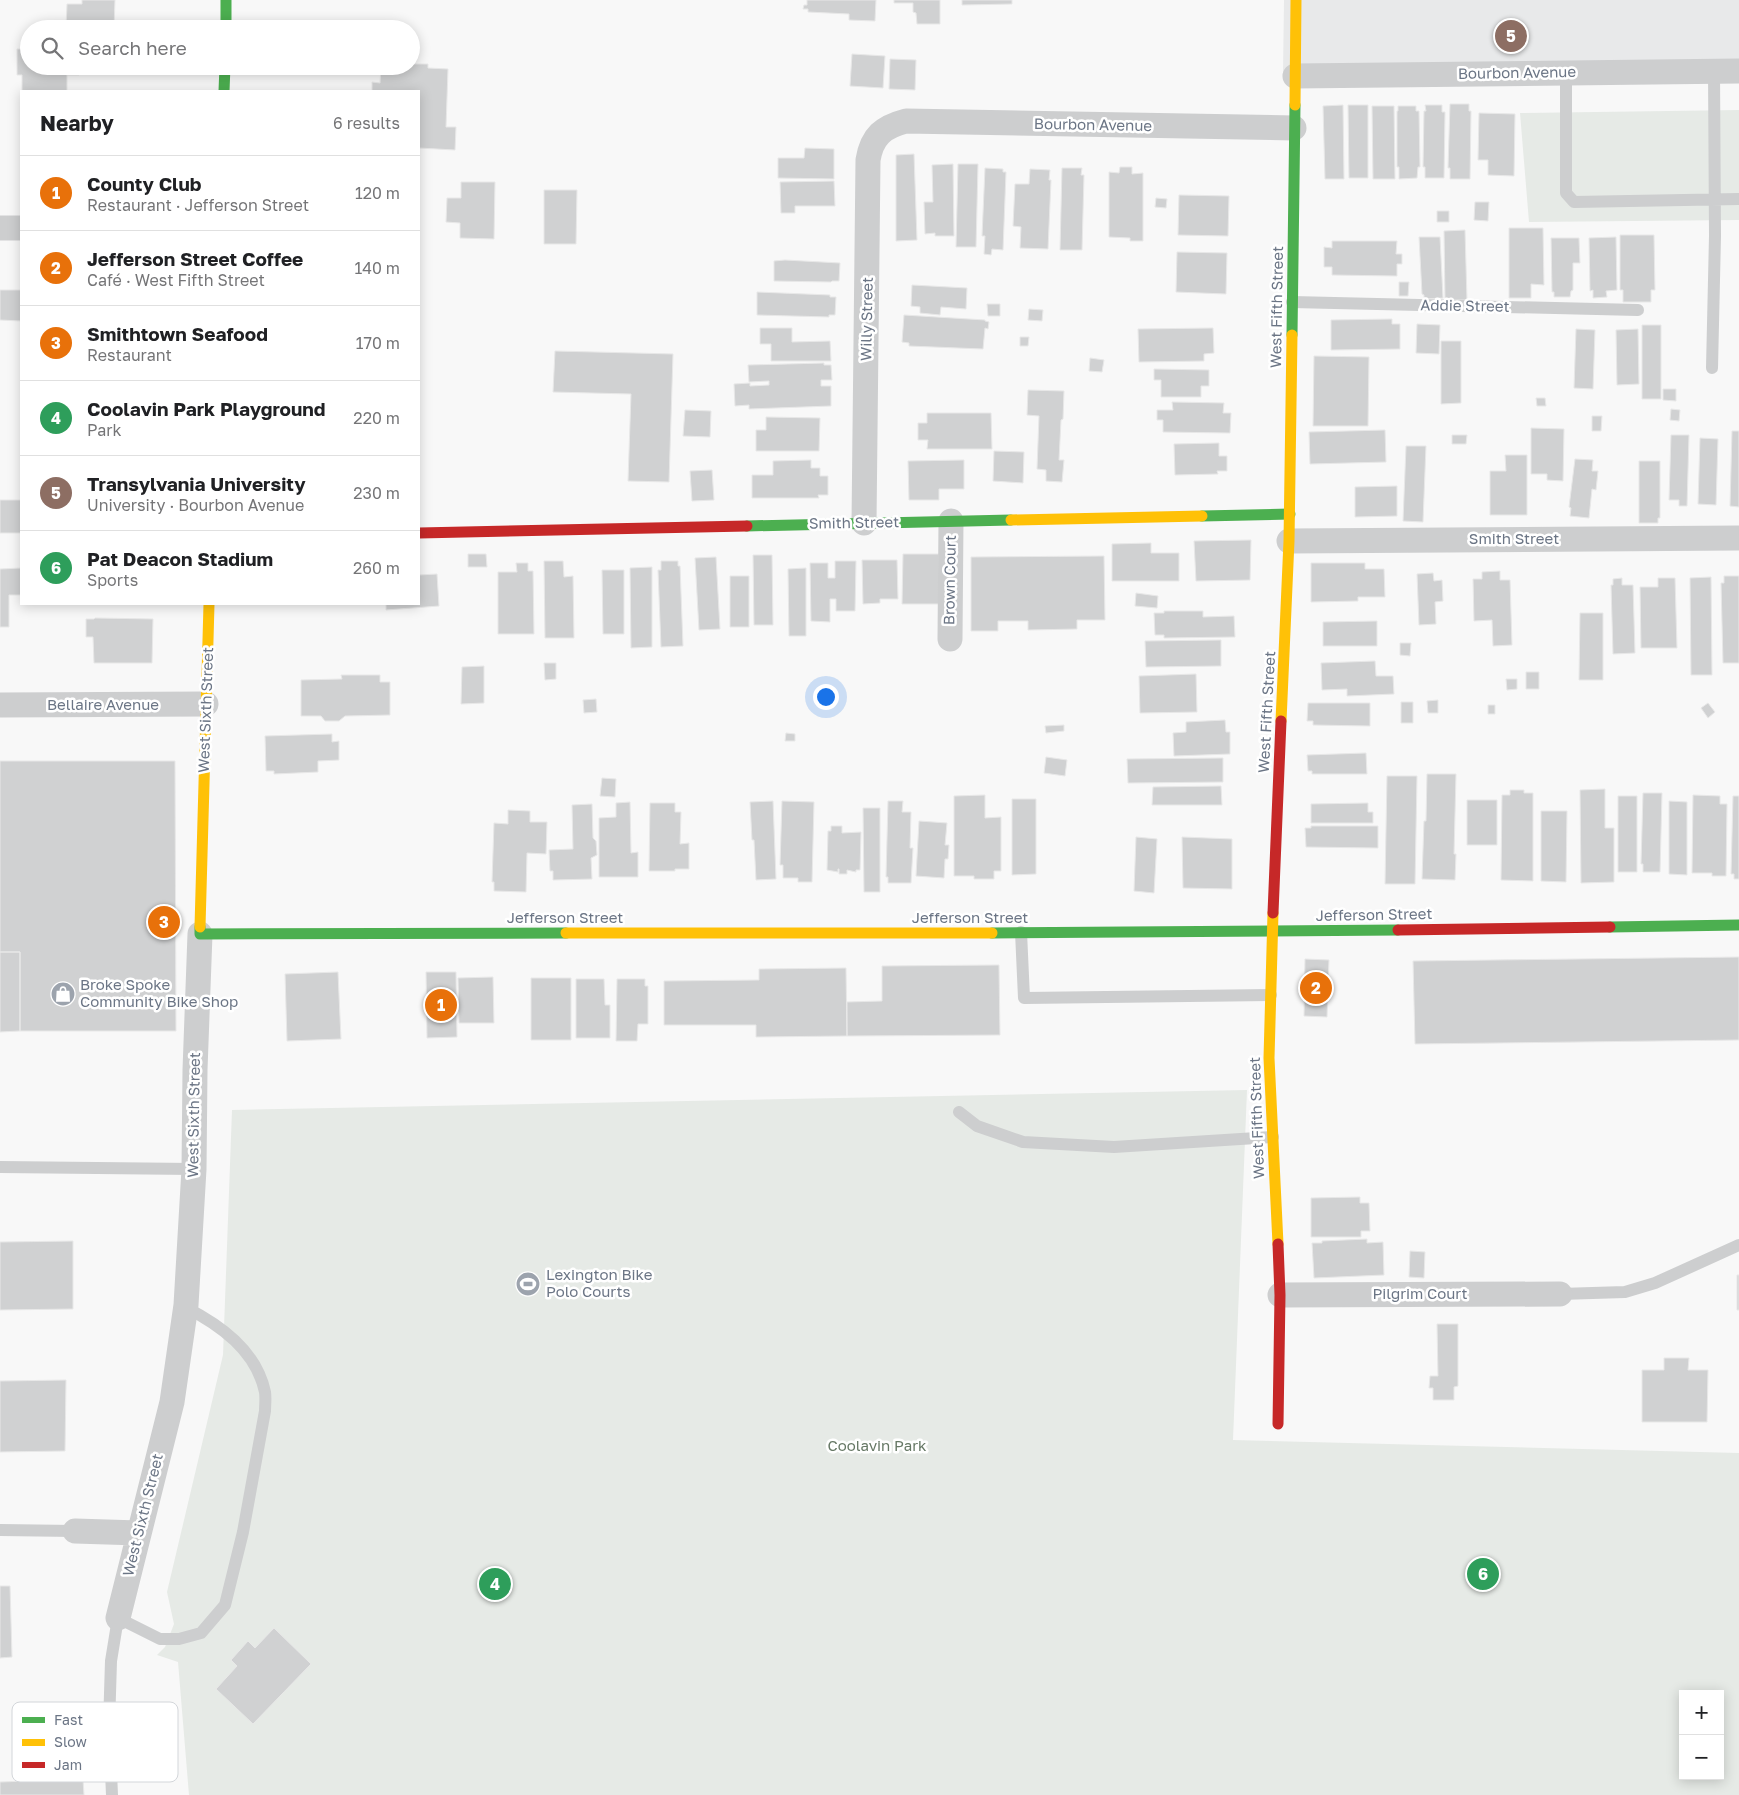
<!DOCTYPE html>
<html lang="en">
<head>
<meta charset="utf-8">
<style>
  :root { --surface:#fff; --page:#f2f2f2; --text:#202124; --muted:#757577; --line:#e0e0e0; --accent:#b45309 }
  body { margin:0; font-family:"Golos Text",sans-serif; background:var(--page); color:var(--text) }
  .controls { position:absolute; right:15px; bottom:15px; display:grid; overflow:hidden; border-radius:0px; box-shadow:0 2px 12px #0003 }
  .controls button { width:45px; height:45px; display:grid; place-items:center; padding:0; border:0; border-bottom:1px solid var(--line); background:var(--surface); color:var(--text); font:25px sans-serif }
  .you { position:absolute; left:825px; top:696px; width:18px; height:18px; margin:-12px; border:4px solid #fff; border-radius:50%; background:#1a73e8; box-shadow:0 0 0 8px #1a73e833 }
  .badge { display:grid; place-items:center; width:32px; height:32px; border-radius:50%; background:var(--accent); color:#fff; font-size:16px; font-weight:700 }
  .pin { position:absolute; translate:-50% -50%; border:2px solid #fff; box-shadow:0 1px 5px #0006 }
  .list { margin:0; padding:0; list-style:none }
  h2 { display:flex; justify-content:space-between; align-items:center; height:65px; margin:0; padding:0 20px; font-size:21px }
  h2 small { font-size:16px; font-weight:400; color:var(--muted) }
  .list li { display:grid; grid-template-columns:32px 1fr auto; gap:15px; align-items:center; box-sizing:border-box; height:75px; padding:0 20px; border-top:1px solid var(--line) }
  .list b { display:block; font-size:19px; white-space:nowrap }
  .list p { margin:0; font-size:16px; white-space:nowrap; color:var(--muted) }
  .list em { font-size:16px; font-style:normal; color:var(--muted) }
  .icon { flex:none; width:28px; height:28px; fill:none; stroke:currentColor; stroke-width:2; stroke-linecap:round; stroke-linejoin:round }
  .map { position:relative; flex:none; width:1739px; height:1795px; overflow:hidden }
  .search { position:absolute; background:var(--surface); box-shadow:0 2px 12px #0003; left:20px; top:20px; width:400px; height:55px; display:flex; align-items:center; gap:12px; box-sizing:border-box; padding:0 18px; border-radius:28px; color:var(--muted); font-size:19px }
  .panel { position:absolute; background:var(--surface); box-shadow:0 2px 12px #0003; left:20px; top:90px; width:400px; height:515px; border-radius:0px }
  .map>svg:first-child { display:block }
  .built { fill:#e8e9ea }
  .green { fill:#e6eae6; fill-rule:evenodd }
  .building { fill:#d0d1d2; stroke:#e8e8e8 }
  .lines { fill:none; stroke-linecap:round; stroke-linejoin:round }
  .lane { stroke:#cdcecf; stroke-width:12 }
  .street { stroke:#cdcecf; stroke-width:25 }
  .fast { stroke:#4caf50; stroke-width:11 }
  .slow { stroke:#ffc107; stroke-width:11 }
  .jam { stroke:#c62828; stroke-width:11 }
  .labels { text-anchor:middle; stroke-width:5; stroke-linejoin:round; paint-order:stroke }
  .street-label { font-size:15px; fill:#6b7585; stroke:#fff }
  .poi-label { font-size:15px; fill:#6b7585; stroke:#fff; text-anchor:start }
  .park-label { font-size:15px; fill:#667865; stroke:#fff }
  .key { fill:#fff; stroke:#d3d6da; stroke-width:1 }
  .key-label { font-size:14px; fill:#6b7585 }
</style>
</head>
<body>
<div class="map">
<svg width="1739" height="1795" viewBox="0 0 1739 1795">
  <rect width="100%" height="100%" fill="#f8f8f8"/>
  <path class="built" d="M1284,0H1739V76L1283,72Z"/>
  <path class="green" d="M1739,110V220L1529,222L1520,113Z
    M1247,1090L1233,1440L1739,1453V1795H189L178,1662L157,1655L165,1647L174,1624L167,1592L223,1355L232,1110ZM1683,1694H1720V1776H1683Z"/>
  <path class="building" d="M82,0H115L114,29L66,28L67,4H82Z
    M807,0H876L875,21L849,20V14L808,12V9H803L804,5H807Z
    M894,0H940V24H917L916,13L913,12V3H894Z
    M962,0H1012V4L962,5Z
    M17,49H29V66H79V75H67V91H22V75H17Z
    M852,54L885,56L883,88L850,86Z
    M890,59L916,60L915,90L889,89Z
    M411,64H428V68L448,69L446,127H456L455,150L419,148V91H372V82L380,83L381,66H411Z
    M1450,104H1469V111H1471L1470,179H1450V168H1448Z
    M1343,105L1344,179H1325L1323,106Z
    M1348,105H1368V178H1349Z
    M1425,105H1442V112H1445L1444,178H1425V167H1423L1424,111H1426Z
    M1372,106H1394L1395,179H1373Z
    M1398,106H1416V111H1419L1420,167H1418L1417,178L1399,179V167H1397V111H1398Z
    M1479,113L1515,114L1514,176L1488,175V160H1478Z
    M805,148L834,149V179L778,178V158H804Z
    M914,154L917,240L896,241V155Z
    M953,164L954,236H935V233L925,234L924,202H933L932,165Z
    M958,164H978L976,247H956Z
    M1120,167H1132V174L1143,173V241H1130V238L1109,237V172L1119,173Z
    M985,168L1003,169V172H1006L1003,250L992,249L991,255L984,254L985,236H982Z
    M1062,168H1082L1081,175H1084L1082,250H1060Z
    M1030,169L1050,170L1049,180H1051L1048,249L1020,248L1021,227L1013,226L1015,184H1029Z
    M834,181L835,206H795V213H781L780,182Z
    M461,182H495L494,239L460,238V223L446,222L447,198H461Z
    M544,190H577L576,244H544Z
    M1179,195L1229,196L1228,236L1178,235Z
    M1156,198L1167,199L1166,208L1155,207Z
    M1475,202H1489L1488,221L1474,220Z
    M1437,211H1449V222H1437Z
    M1509,228H1543L1544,285L1531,284V298H1509Z
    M1465,230L1467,300H1445L1444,231Z
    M1620,235H1654L1655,290H1651V302H1623V290H1620Z
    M1419,237H1440L1443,298L1424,299V295L1422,294Z
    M1616,237L1617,290L1606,291L1607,297L1593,298V290L1590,291L1589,238Z
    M1551,238H1579L1580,263H1573V290L1571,291L1570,297H1554V292H1552Z
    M1332,241H1397L1396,254H1402V264H1397V276L1332,275V267H1324V247L1332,248Z
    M1177,252L1227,253L1226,294L1176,292Z
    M785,260L840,263L839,281H832L831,282L774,281V261Z
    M1399,282H1409L1408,296H1399Z
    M912,285L967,288L966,309L941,307L940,315L920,313V307L911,306Z
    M0,290H21V321L0,320Z
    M757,292L830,295V297H836L835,315H829V317L757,315Z
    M987,304H1000V316H988Z
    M1029,309L1043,310L1042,321L1028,320Z
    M904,315L985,320V321L989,322L988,329L985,328L983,349L909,346V343L902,342Z
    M1392,319V324H1400V349L1331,350V320Z
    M1417,324L1440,325L1439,354L1416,353Z
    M1642,325H1661V399H1642Z
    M760,328H792V342L830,341L831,361H771V344H760Z
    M1213,328L1214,353L1204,354V361L1139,362L1138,329Z
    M1576,329L1595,330L1593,389L1574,388Z
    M1638,329L1639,384L1617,385L1616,330Z
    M1020,337H1029L1028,346H1020Z
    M1441,341H1461V403L1441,404Z
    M555,351L673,354L669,482L628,481L631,394L553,392Z
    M1314,356L1369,357L1368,426H1313Z
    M1090,358L1104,360L1102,372L1089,371Z
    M824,363V365H831L832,380H821V386H831V406L749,409V405L735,406L734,384L750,383V386L769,385V381L749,382L748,365Z
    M1154,369L1209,370V386H1201V397H1161V380H1154Z
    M1663,389H1676V401L1663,400Z
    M1028,390L1064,391L1063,419L1061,420L1059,460H1064L1062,482L1046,481V470L1037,469L1039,416L1027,415Z
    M1536,398H1545L1546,406H1537Z
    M1172,402L1224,403L1223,413H1231L1230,433L1163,432V420H1157V410H1173Z
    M1671,409L1680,410L1679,421L1670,420Z
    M685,410L711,411L710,437L683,436Z
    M927,413H991L992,449H927L928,440H918V423H927Z
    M1592,416H1602L1601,431H1592Z
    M766,417L820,418L819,451H756V430H766Z
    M1531,428L1564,429L1563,481L1547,480V474H1531Z
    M1385,430L1386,462L1310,464L1309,432Z
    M1732,431H1739V507L1730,506Z
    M1452,435H1467L1466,444H1452Z
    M1671,435H1689L1687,506H1679V500H1669Z
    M1700,438L1718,439L1716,505L1698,504Z
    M1219,443V456H1227V471H1217L1218,474L1175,475L1174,444Z
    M1406,446H1426L1423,522L1403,521Z
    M994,451L1024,452L1023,483L993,481Z
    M1505,455H1527V515H1490V471H1506Z
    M1575,459L1593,460L1592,471H1598L1596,490L1592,489L1589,518L1570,516L1571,508L1569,507Z
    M811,460V468H820V476H828V495H818L819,498H752V475H773V461Z
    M964,460V489H939V500H909L908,461Z
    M1639,461H1660V518H1658V523H1639Z
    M712,470L714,500L692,501L690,471Z
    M1397,486V516L1355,517V487Z
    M0,500H21V533H0Z
    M1251,540L1250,580L1196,581L1194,541Z
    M1151,543V553H1179V581H1112V544Z
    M468,554H486L487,567H468Z
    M903,554H939V604H902Z
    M753,555H772L773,625H754Z
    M1104,556L1105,620H1077V629L1028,630V621H998V631H971V557Z
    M716,557L720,629L699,630L695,558Z
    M862,560H897L898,599H880V603L863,604Z
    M544,561H563L564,577L573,576L574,638H545Z
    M661,561H678V566H680L683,646L661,647L658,570H661Z
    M835,561H856L855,611H836V599H830V622L811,621L810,563H828V578H835Z
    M516,563H528V571H533L534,634H498V572H517Z
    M1311,563H1365V569H1384L1385,597H1358V601L1311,602Z
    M652,567V647L631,648L630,568Z
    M21,568V595H9V627H0V569Z
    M806,568V636H789L788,569Z
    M602,570H624V634H603Z
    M1500,571V580H1510L1512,645L1493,646L1492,620L1474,621L1473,579H1482V572Z
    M1433,573L1434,581L1442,580L1443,601L1435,602L1436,624L1419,625L1417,574Z
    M437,574L439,606L386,610V604H419V575Z
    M730,576H749V627H730Z
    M1724,576H1739V663H1723L1721,583H1724Z
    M1711,577L1712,675H1691L1690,578Z
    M1622,578V585H1633L1635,653L1613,654L1611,585H1613V579Z
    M1658,578H1675L1677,648H1641L1640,587H1658Z
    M1136,593L1158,596L1157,608L1135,606Z
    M1164,611H1203V617L1234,616L1235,637L1164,638V635H1155L1154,613H1164Z
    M1580,613H1603V680H1579Z
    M95,618L153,619L152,663H94L93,637H86V619H94Z
    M1377,621V646H1323V622Z
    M1221,640V666L1146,667L1145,641Z
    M1400,643H1411L1410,656L1400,655Z
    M1375,661L1376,676H1393L1394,694L1347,696V689L1322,690L1321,663Z
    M544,663H556V679L545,680Z
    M484,666V703L461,704L462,667Z
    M1526,672H1539V689H1526Z
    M1196,674L1197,712L1140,713L1139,676Z
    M341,675H380V682H390V715L345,716L339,721H325L321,716H301V680L342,679Z
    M1506,679H1517V689L1507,690Z
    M596,699L597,712L584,713L583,700Z
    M1438,700V713H1428L1427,701Z
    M1401,702H1413V723H1401Z
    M1308,703H1370V726L1313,725V721H1307Z
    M1708,703L1715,712L1708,718L1701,708Z
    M1488,705H1495V714H1488Z
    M1225,720L1226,732H1230V754L1174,756L1173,733L1186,732V722Z
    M1064,725V731L1046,733L1045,726Z
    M786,733L795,734V741H785Z
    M332,734V742L339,741V760L318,761V772L274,774V771H266L265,736Z
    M1366,753L1367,774H1312V771H1308L1307,755Z
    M1046,757L1067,760L1065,776L1044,773Z
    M1223,758V782L1128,783L1127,759Z
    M0,761H175L176,1031H20V952H0Z
    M1427,774H1456L1454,854H1456L1455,880L1422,879L1424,821H1426Z
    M1387,776H1417L1415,884H1385Z
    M602,778L616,779L615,797L600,796Z
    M1221,786L1222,805H1152L1153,787Z
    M1605,789V828H1614V882L1581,883L1580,790Z
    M1510,790H1524V793H1533V881L1501,880L1502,795H1510Z
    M1643,793H1662L1660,872H1643V864H1641Z
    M985,795V818L1001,817V871H994V879H974V876H954V796Z
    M1693,795L1720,796V804H1727L1726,876H1712V873H1692Z
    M1618,796H1637V872H1618Z
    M1733,796H1739V879H1734V874H1731Z
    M1012,799H1036V874L1012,875Z
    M1467,800H1497V845H1467Z
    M773,801L776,879L756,880L754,840H752L750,802Z
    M782,801L814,802L812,882H798V878H783V865H780Z
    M888,801H903L902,812H911L910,848H913L911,883H888V877H886Z
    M1669,801L1687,802V875L1669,874Z
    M630,802L631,853L638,852V877H599V818L616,817V803Z
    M650,803H675V812H681L680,844L689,843V869H675V871H649Z
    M1368,803V812H1373V823H1311V804Z
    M592,804L593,838L596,841L597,855L591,858L592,879L553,880V871H550L549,850L573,849L572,805Z
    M863,808H880V892H864Z
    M508,810L530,811V822H547L546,854L527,853L526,892L494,891V882H492L494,823L508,824Z
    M1541,811H1567L1566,882L1541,881Z
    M919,821L947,823L945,845H949L948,859H945L944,878L916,876Z
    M831,826H842V833L861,832L860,870H856V872L847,870V874H839V869H838V872L827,870L828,831H831Z
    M1311,826H1378V848L1306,847L1305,828H1311Z
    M1136,837L1157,839L1154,893L1134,891Z
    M1182,837L1232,839V889L1183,888Z
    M0,952H20V1031L0,1032Z
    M1739,957V1040L1415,1044L1413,961Z
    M1305,959L1329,960L1327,1017L1304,1016Z
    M999,965L1000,1035L847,1036V1002L882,1001V966Z
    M846,968L847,1036L756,1037V1025H664V981L759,980V969Z
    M338,972L341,1039L287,1041L285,974Z
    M426,972H456L457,1037L427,1038Z
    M493,977L494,1023H459L458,978Z
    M531,978H571V1040H531Z
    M576,979H604L605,1005H610V1038H576Z
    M617,979H645V986H648V1024H638L637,1041H616Z
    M1360,1197V1203H1369L1370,1231H1361V1237H1311V1198Z
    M1367,1239V1243L1383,1242L1384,1275L1314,1278L1312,1243H1322V1241Z
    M73,1241V1309L0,1310V1242Z
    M1410,1251L1425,1252L1424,1278L1409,1277Z
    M1737,1275H1739V1310H1737Z
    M1437,1324H1458V1386L1454,1387V1400H1433V1388H1429L1430,1376H1438Z
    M1664,1358H1689L1688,1370H1708L1707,1422H1642V1370H1664Z
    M66,1380L65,1451L0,1452V1381Z
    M0,1586H10L12,1657L0,1658Z
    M274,1628L311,1664L253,1724L216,1689L237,1666L231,1660L248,1641L255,1648Z
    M83,1779L84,1795H0V1782Z"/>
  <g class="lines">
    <path class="lane" d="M1566,72V193L1574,202L1739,199
      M1292,302L1638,310
      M1712,368L1715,236L1714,71
      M1021,932L1024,998L1271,995
      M959,1112L977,1126L1023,1142L1114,1147L1273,1137
      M0,1167L194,1169
      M1560,1294L1625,1292L1655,1283L1739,1245
      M0,1530L75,1531
      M112,1795L109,1726L111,1661L118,1618L160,1639H179L201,1633L225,1605L243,1532L265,1411C265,1405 266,1398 265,1392C256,1350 220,1325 185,1307"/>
    <path class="street" d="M1295,76L1739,71
      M0,228H21
      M864,523L868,160C872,136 883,127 906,121L1294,128
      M1289,541L1739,538
      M950,639L951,521
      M0,705L206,704
      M1280,1295L1560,1294
      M75,1531L139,1533
      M118,1618L172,1402L186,1305L194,1169L195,1070L200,934"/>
    <path class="fast" d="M226,0V29
      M224,91L225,66
      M1292,335L1295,105
      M1202,516L1290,514
      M747,526L1011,520
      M200,927V934L566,933
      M1610,927L1739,925
      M992,933L1398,930"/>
    <path class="slow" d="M1295,105L1296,0
      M1011,520L1202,516
      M1281,721L1289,541L1292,335
      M1273,913L1269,1058L1278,1244
      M200,927L209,604
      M566,933H992"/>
    <path class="jam" d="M419,533L747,526
      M1273,913L1281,721
      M1398,930L1610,927
      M1278,1244L1280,1295L1278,1424"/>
  </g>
  <defs>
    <symbol id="shop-disc" viewBox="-11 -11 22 22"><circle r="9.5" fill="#9ca3ad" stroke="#fff"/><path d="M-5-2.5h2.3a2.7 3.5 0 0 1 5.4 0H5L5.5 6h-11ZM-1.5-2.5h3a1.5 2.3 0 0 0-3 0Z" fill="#fff"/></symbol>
    <symbol id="stadium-disc" viewBox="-11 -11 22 22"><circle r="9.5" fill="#9ca3ad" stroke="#fff"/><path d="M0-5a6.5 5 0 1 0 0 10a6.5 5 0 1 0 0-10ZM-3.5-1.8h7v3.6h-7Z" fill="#fff"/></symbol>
  </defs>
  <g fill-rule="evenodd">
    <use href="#shop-disc" x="49" y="980" width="28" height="28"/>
    <use href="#stadium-disc" x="514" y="1270" width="28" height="28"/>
  </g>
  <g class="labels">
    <g class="street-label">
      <text transform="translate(1517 73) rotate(-1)" y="5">Bourbon Avenue</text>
      <text transform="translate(1093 125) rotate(1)" y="5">Bourbon Avenue</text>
      <text transform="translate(1465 306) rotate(1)" y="5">Addie Street</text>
      <text transform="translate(1277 307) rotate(-89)" y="5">West Fifth Street</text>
      <text transform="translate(867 319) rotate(-89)" y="5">Willy Street</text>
      <text transform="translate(854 523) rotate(-1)" y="5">Smith Street</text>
      <text x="1514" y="544">Smith Street</text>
      <text transform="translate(950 580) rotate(-89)" y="5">Brown Court</text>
      <text x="103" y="710">Bellaire Avenue</text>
      <text transform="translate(206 710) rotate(-88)" y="5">West Sixth Street</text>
      <text transform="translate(1267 712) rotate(-87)" y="5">West Fifth Street</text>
      <text transform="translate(1374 915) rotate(-1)" y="5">Jefferson Street</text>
      <text x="565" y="923">Jefferson Street</text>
      <text x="970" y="923">Jefferson Street</text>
      <text transform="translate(194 1115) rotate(-89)" y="5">West Sixth Street</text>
      <text transform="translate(1257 1118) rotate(-92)" y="5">West Fifth Street</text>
      <text x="1420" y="1299">Pilgrim Court</text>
      <text transform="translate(143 1515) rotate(-76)" y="5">West Sixth Street</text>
    </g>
    <g class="poi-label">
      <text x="80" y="990">Broke Spoke<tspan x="80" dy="17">Community Bike Shop</tspan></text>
      <text x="546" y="1280">Lexington Bike<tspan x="546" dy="17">Polo Courts</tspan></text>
    </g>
    <g class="park-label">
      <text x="877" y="1451">Coolavin Park</text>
    </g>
  </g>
  <rect x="12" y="1702" width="166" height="80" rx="8" class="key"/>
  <rect x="22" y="1717" width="23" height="6" fill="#4caf50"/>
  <rect x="22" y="1739" width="23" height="7" fill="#ffc107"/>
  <rect x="22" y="1762" width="23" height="6" fill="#c62828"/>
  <g class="key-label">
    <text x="54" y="1725">Fast</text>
    <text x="54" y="1747">Slow</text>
    <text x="54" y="1770">Jam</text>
  </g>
</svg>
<div class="controls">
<button>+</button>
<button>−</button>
</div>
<div class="you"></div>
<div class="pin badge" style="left:441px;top:1005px;background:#e8710a">1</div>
<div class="pin badge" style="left:1316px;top:988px;background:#e8710a">2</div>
<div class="pin badge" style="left:164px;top:922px;background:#e8710a">3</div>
<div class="pin badge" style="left:495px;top:1584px;background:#2e9e5b">4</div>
<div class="pin badge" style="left:1511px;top:36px;background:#8d6e63">5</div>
<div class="pin badge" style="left:1483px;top:1574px;background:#2e9e5b">6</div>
<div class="search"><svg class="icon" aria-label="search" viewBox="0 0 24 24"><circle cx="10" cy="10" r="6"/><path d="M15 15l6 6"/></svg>Search here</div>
<section class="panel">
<h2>Nearby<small>6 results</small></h2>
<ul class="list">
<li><span class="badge" style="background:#e8710a">1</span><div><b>County Club</b><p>Restaurant · Jefferson Street</p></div><em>120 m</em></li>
<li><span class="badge" style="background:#e8710a">2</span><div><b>Jefferson Street Coffee</b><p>Café · West Fifth Street</p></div><em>140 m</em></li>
<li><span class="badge" style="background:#e8710a">3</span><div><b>Smithtown Seafood</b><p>Restaurant</p></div><em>170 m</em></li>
<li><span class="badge" style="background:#2e9e5b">4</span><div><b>Coolavin Park Playground</b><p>Park</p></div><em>220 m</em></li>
<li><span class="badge" style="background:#8d6e63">5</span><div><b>Transylvania University</b><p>University · Bourbon Avenue</p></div><em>230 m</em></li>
<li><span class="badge" style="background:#2e9e5b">6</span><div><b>Pat Deacon Stadium</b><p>Sports</p></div><em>260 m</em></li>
</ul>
</section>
</div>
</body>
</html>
